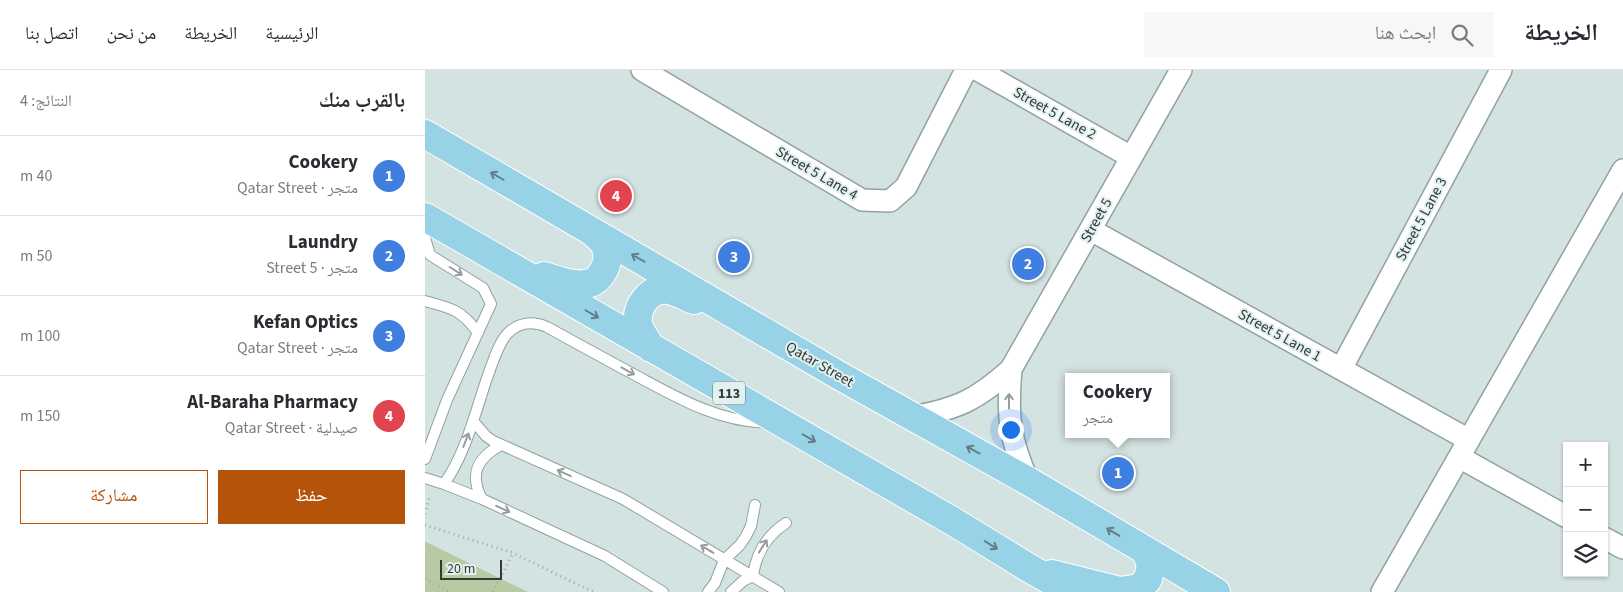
<!DOCTYPE html>
<html lang="ar">
<head>
<meta charset="utf-8">
<style>
  :root { --surface:#fff; --page:#f7f7f7; --text:#2b2b33; --muted:#7c7c81; --line:#e1e1e2; --accent:#b45309 }
  body { margin:0; font-family:"Source Sans 3","Noto Naskh Arabic",sans-serif; background:var(--page); color:var(--text); direction:rtl }
  .controls { position:absolute; right:15px; bottom:15px; display:grid; overflow:hidden; border-radius:0px; box-shadow:0 1px 4px #0004 }
  .controls button { width:45px; height:45px; display:grid; place-items:center; padding:0; border:0; border-bottom:1px solid var(--line); background:var(--surface); color:var(--text); font:25px sans-serif }
  .scale { position:absolute; left:15px; bottom:12px; width:62px; box-sizing:border-box; padding-left:5px; border:2px solid #333939; border-top:0; font-size:14px; line-height:18px; white-space:nowrap; color:#333939; -webkit-text-stroke:4px #e0f1f0; paint-order:stroke }
  .you { position:absolute; left:585px; top:359px; width:18px; height:18px; margin:-12px; border:4px solid #fff; border-radius:50%; background:#1a73e8; box-shadow:0 0 0 8px #1a73e833 }
  .badge { display:grid; place-items:center; width:32px; height:32px; border-radius:50%; background:var(--accent); color:#fff; font-size:16px; font-weight:700 }
  .pin { position:absolute; translate:-50% -50%; border:2px solid #fff; box-shadow:0 1px 5px #0006 }
  .popup { position:absolute; left:640px; top:303px; width:105px; height:65px; box-sizing:border-box; display:grid; place-content:center; border-radius:0px; background:var(--surface); filter:drop-shadow(0 1px 4px #0005); font-size:16px; white-space:nowrap; color:var(--muted) }
  .popup b { font-size:19px; color:var(--text) }
  .popup::after { content:''; position:absolute; left:50%; top:100%; margin-left:-10px; border:10px solid transparent; border-top-color:var(--surface) }
  .list { margin:0; padding:0; list-style:none }
  h2 { display:flex; justify-content:space-between; align-items:center; height:65px; margin:0; padding:0 20px; font-size:21px }
  h2 small { font-size:16px; font-weight:400; color:var(--muted) }
  .list li { display:grid; grid-template-columns:32px 1fr auto; gap:15px; align-items:center; box-sizing:border-box; height:80px; padding:0 20px; border-top:1px solid var(--line) }
  .list b { display:block; font-size:19px; white-space:nowrap }
  .list p { margin:0; font-size:16px; white-space:nowrap; color:var(--muted) }
  .list em { font-size:16px; font-style:normal; color:var(--muted) }
  .actions { display:flex; gap:10px; padding:15px 20px }
  .actions a { flex:1; padding:11px 0; border:1px solid var(--accent); border-radius:0px; text-align:center; font-size:18px; color:var(--accent) }
  .actions .main { background:var(--accent); color:#fff }
  .icon { flex:none; width:28px; height:28px; fill:none; stroke:currentColor; stroke-width:2; stroke-linecap:round; stroke-linejoin:round }
  .map { position:relative; flex:none; width:1198px; height:522px; overflow:hidden; direction:ltr }
  header { display:flex; align-items:center; gap:30px; box-sizing:border-box; height:70px; padding:0 25px; background:var(--surface); border-bottom:1px solid var(--line) }
  header strong { font-size:24px }
  nav { display:flex; gap:28px; margin-inline-start:auto; font-size:18px }
  .search { width:350px; height:45px; background:var(--page); display:flex; align-items:center; gap:12px; box-sizing:border-box; padding:0 18px; border-radius:0px; color:var(--muted); font-size:19px }
  main { display:flex }
  aside { flex:1; background:var(--surface) }
  .map>svg:first-child { display:block }
  .green { fill:#b8caa3 }
  .lines { fill:none; stroke-linecap:round; stroke-linejoin:round }
  .service-casing { stroke:#92a2a1; stroke-width:12 }
  .minor-casing { stroke:#92a2a1; stroke-width:24 }
  .primary-casing { stroke:#fff; stroke-width:30 }
  .path { stroke:#9eaaaa; stroke-width:3; stroke-dasharray:1 4; stroke-linecap:butt }
  .service { stroke:#fff; stroke-width:10 }
  .minor { stroke:#fff; stroke-width:21 }
  .primary { stroke:#98d2e6; stroke-width:28 }
  .oneway { stroke:#607e87 }
  .oneway2 { stroke:#999c9c }
  .labels { text-anchor:middle; stroke-width:4; stroke-linejoin:round; paint-order:stroke }
  .shield { fill:#e0f1f0; stroke:#677070; stroke-width:1 }
  .shield-label { font-size:14px; font-weight:bold; fill:#333939 }
  .street-label { font-size:15px; fill:#333939; stroke:#e0f1f0 }
</style>
</head>
<body>
<header>
<strong>الخريطة</strong>
<div class="search"><svg class="icon" aria-label="search" viewBox="0 0 24 24"><circle cx="10" cy="10" r="6"/><path d="M15 15l6 6"/></svg>ابحث هنا</div>
<nav><a>الرئيسية</a><a>الخريطة</a><a>من نحن</a><a>اتصل بنا</a></nav>
</header>
<main>
<div class="map">
<svg width="1198" height="522" viewBox="0 0 1198 522">
  <rect width="100%" height="100%" fill="#d3e3e2"/>
  <path class="green" d="M0,471L1,472L103,522H0Z"/>
  <g class="lines">
    <defs>
      <path id="service" d="M0,168L5,185L58,218L66,234L22,330L0,389
        M0,231C26,238 37,240 53,263
        M48,351L61,366L68,371L198,429L354,522
        M0,408L19,414L57,429L180,486L238,522
        M19,414C41,383 50,343 62,308C67,295 73,273 83,263C94,252 108,251 122,257C151,273 180,289 210,305C253,328 291,351 342,353
        M57,429C44,404 52,388 76,375
        M283,522L290,513L299,490L315,475L321,466L326,456L330,435
        M306,522L318,511L328,506C331,483 341,466 361,453"/>
      <path id="minor" d="M217,0L437,130L465,131L481,117L541,0
        M553,0L706,87
        M666,160L1044,370
        M586,299C582,345 584,368 603,411
        M916,299L1076,0
        M487,347C532,339 552,330 586,299L756,0
        M1034,387L1142,447
        M1179,468L1198,478
        M957,522L1198,100"/>
      <path id="primary" d="M0,64L415,306L603,411L791,522
        M0,147L529,452L604,498L646,522
        M119,206C132,210 146,216 161,214C176,212 186,192 181,178C180,173 173,167 169,163
        M226,278C222,270 214,261 213,253C211,236 225,217 243,220C252,221 261,227 269,230
        M627,504L695,521L715,518L723,509L726,495L721,482"/>
    </defs>
    <use href="#service" class="service-casing"/>
    <use href="#minor" class="minor-casing"/>
    <use href="#primary" class="primary-casing"/>
    <path class="path" d="M0,444L5,425
      M0,455L88,483L168,522
      M0,509L25,522
      M68,522L88,483"/>
    <use href="#service" class="service"/>
    <use href="#minor" class="minor"/>
    <use href="#primary" class="primary"/>
  </g>
  <defs><path id="oneway-shaft" d="M-6 0H5M1.5-3L5.5 0L1.5 3" fill="none" stroke-width="1.6" stroke-linecap="round" stroke-linejoin="round" transform="scale(1.25)"/></defs>
  <g class="oneway">
    <use href="#oneway-shaft" transform="translate(72 106) rotate(-150)"/>
    <use href="#oneway-shaft" transform="translate(213 188) rotate(-150)"/>
    <use href="#oneway-shaft" transform="translate(167 244) rotate(30)"/>
    <use href="#oneway-shaft" transform="translate(384 368) rotate(30)"/>
    <use href="#oneway-shaft" transform="translate(548 380) rotate(-151)"/>
    <use href="#oneway-shaft" transform="translate(688 462) rotate(-149)"/>
    <use href="#oneway-shaft" transform="translate(566 475) rotate(32)"/>
  </g>
  <g class="oneway2">
    <use href="#oneway-shaft" transform="translate(31 201) rotate(32)"/>
    <use href="#oneway-shaft" transform="translate(203 301) rotate(29)"/>
    <use href="#oneway-shaft" transform="translate(584 331) rotate(-90)"/>
    <use href="#oneway-shaft" transform="translate(41 370) rotate(-69)"/>
    <use href="#oneway-shaft" transform="translate(139 403) rotate(-156)"/>
    <use href="#oneway-shaft" transform="translate(78 439) rotate(25)"/>
    <use href="#oneway-shaft" transform="translate(338 476) rotate(-58)"/>
    <use href="#oneway-shaft" transform="translate(282 479) rotate(-149)"/>
  </g>
  <g class="labels">
    <rect class="shield" x="288" y="311.5" width="32" height="23" rx="4"/>
    <g class="shield-label">
      <text x="304" y="328">113</text>
    </g>
    <g class="street-label">
      <text transform="translate(630 43) rotate(29)" y="5">Street 5 Lane 2</text>
      <text transform="translate(392 103) rotate(30)" y="5">Street 5 Lane 4</text>
      <text transform="translate(996 149) rotate(-62)" y="5">Street 5 Lane 3</text>
      <text transform="translate(671 150) rotate(-61)" y="5">Street 5</text>
      <text transform="translate(855 265) rotate(29)" y="5">Street 5 Lane 1</text>
      <text transform="translate(395 294) rotate(30)" y="5">Qatar Street</text>
    </g>
  </g>
</svg>
<div class="controls">
<button>+</button>
<button>−</button>
<button><svg class="icon" aria-label="layers" viewBox="0 0 24 24"><path d="M12 4l9 5-9 5-9-5zM3 14l9 5 9-5"/></svg></button>
</div>
<div class="scale">20 m</div>
<div class="you"></div>
<div class="pin badge" style="left:693px;top:403px;background:#3f7fe0">1</div>
<div class="popup"><b>Cookery</b>متجر</div>
<div class="pin badge" style="left:603px;top:194px;background:#3f7fe0">2</div>
<div class="pin badge" style="left:309px;top:187px;background:#3f7fe0">3</div>
<div class="pin badge" style="left:191px;top:126px;background:#e0444e">4</div>
</div>
<aside>
<h2>بالقرب منك<small>النتائج: 4</small></h2>
<ul class="list">
<li><span class="badge" style="background:#3f7fe0">1</span><div><b>Cookery</b><p>متجر · Qatar Street</p></div><em>40 m</em></li>
<li><span class="badge" style="background:#3f7fe0">2</span><div><b>Laundry</b><p>متجر · Street 5</p></div><em>50 m</em></li>
<li><span class="badge" style="background:#3f7fe0">3</span><div><b>Kefan Optics</b><p>متجر · Qatar Street</p></div><em>100 m</em></li>
<li><span class="badge" style="background:#e0444e">4</span><div><b>Al-Baraha Pharmacy</b><p>صيدلية · Qatar Street</p></div><em>150 m</em></li>
</ul>
<div class="actions"><a class="main">حفظ</a><a>مشاركة</a></div>
</aside>
</main>
</body>
</html>
